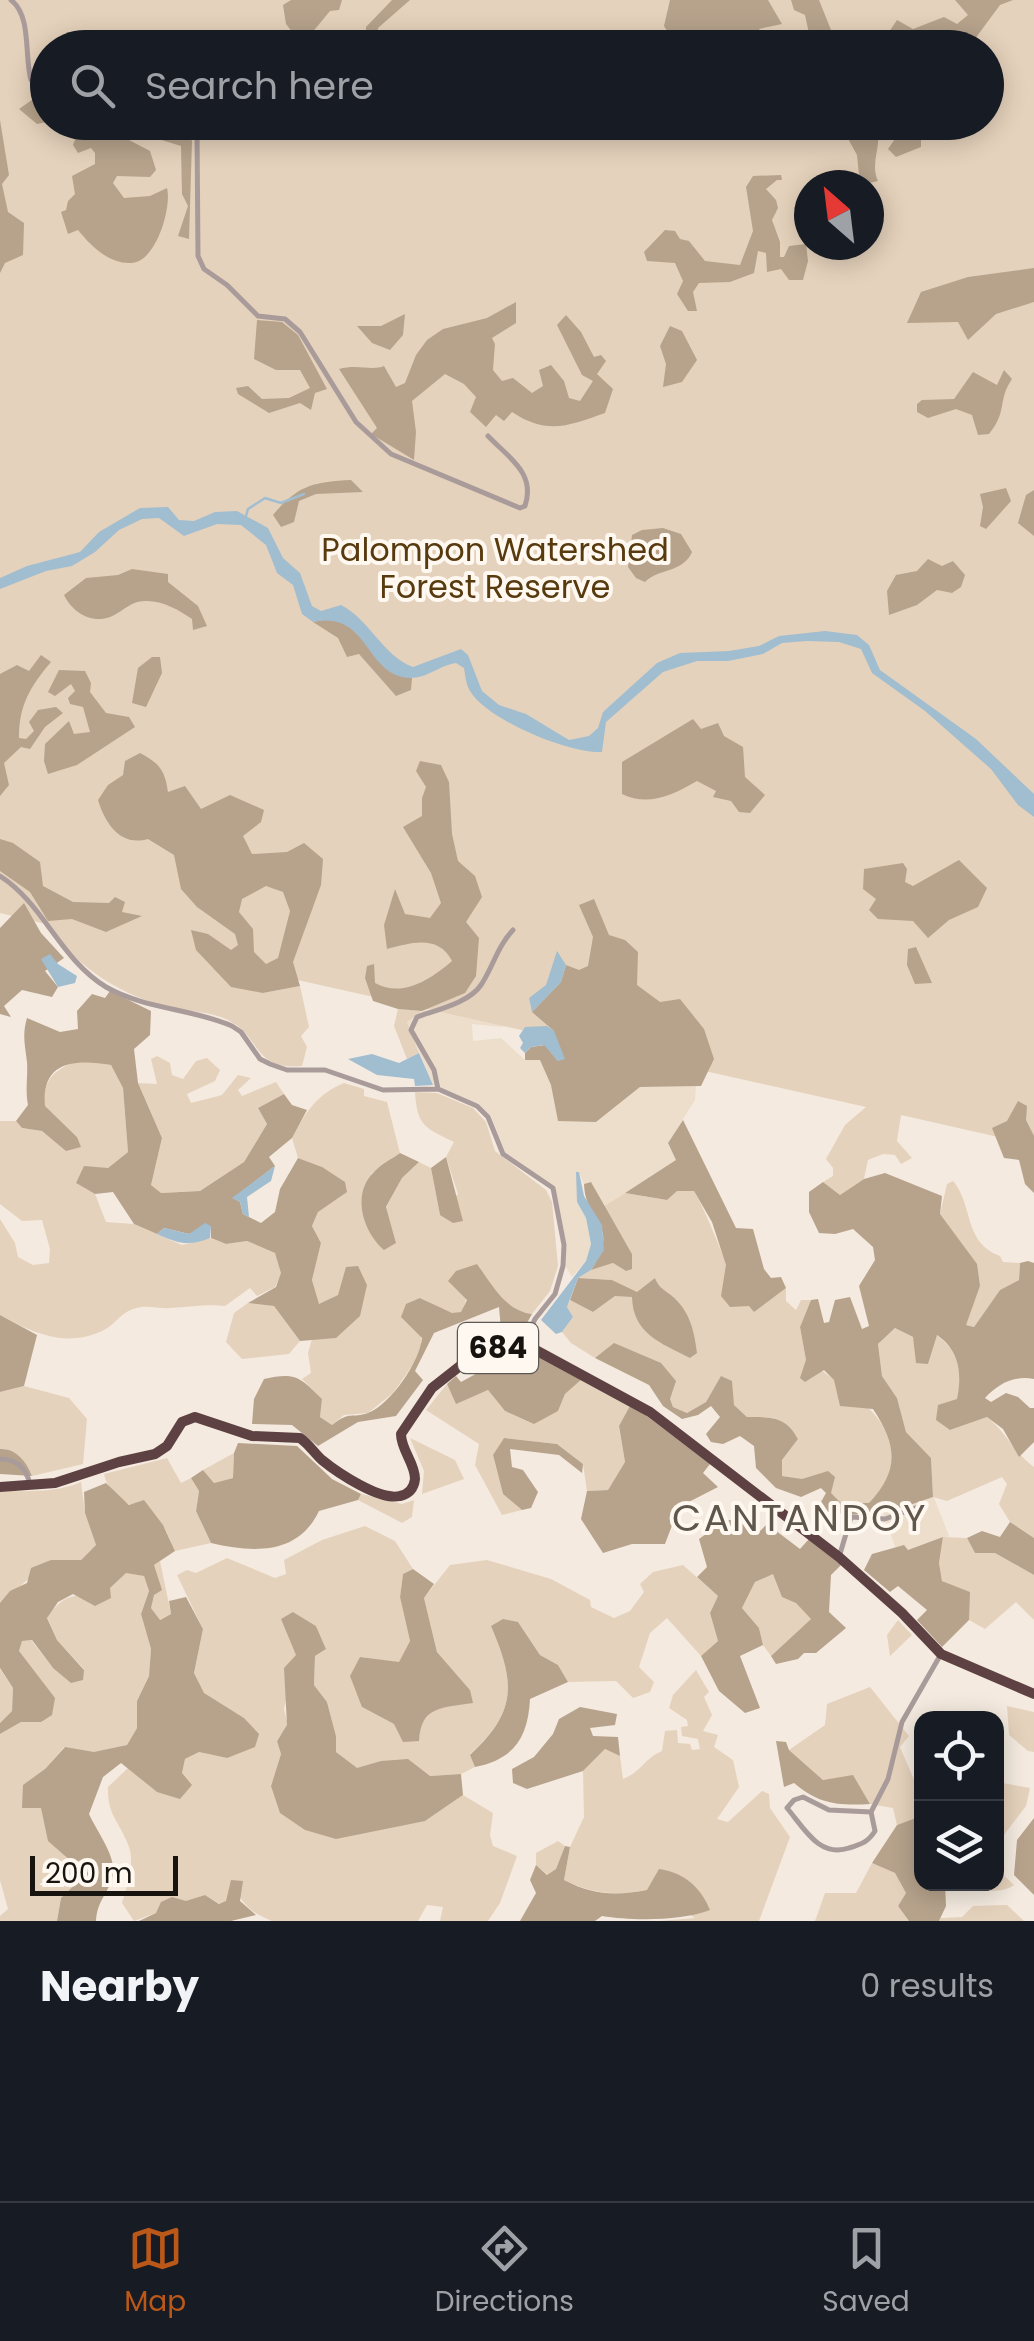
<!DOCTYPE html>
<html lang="en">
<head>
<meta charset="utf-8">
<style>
  :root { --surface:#171b24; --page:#20242c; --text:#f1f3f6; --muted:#9ea1a6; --line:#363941; --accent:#b95818 }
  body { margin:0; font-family:Poppins,sans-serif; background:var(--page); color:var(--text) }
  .controls { position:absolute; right:30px; bottom:30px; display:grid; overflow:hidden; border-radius:20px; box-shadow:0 5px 25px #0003 }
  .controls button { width:90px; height:90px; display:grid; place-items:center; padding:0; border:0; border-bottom:2px solid var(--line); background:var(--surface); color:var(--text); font:50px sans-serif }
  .compass { position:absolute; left:794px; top:170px; width:90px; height:90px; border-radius:50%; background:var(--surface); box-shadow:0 5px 25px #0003; rotate:332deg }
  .scale { position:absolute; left:30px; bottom:25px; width:148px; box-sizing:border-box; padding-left:10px; border:5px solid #171410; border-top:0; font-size:28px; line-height:35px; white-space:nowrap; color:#171410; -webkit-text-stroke:8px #fef8f1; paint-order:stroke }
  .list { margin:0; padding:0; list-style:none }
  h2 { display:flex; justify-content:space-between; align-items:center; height:130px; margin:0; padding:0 40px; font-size:42px }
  h2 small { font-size:32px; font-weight:400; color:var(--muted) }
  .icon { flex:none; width:55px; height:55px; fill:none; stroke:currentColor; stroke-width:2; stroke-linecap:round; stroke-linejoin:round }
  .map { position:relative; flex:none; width:1034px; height:1921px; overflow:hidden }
  .search { position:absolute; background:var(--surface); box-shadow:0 5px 25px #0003; left:30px; right:30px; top:30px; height:110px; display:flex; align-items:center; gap:25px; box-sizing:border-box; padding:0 35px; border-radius:55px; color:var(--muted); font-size:38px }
  .sheet { height:280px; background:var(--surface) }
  nav { display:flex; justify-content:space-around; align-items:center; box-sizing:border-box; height:140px; border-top:2px solid var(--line); background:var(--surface); font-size:28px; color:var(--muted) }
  nav a { display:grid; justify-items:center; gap:5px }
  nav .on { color:var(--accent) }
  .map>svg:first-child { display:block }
  .built { fill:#eddecc }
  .green { fill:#e5d2bc; fill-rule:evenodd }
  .forest { fill:#b7a38c; fill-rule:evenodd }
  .water { fill:#a1bdd0 }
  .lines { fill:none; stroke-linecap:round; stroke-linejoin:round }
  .stream { stroke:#a1bdd0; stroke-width:2.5 }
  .minor { stroke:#aa9b9b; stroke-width:5 }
  .highway { stroke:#5e4143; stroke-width:10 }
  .labels { text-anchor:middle; stroke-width:8; stroke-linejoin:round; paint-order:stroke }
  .shield { fill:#fef8f1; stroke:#5c5854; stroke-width:2.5 }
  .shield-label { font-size:30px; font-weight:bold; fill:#171410 }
  .park-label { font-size:32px; fill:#583a0f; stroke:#fef8f1 }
  .quarter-label { font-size:38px; letter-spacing:2.5px; fill:#5f564c; stroke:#fef8f1 }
</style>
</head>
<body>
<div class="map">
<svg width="1034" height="1921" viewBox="0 0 1034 1921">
  <rect width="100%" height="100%" fill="#f4eadf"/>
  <path class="built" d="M465,993L532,1012L502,1027L472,1024L473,1041L501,1038L525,1060L540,1059L551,1085L596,1122L640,1087L696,1086L695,1100L668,1143L677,1160L604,1206L591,1182L584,1184L579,1172L577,1202L586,1218L591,1244L586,1261L572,1277L566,1267L554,1188L505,1152L491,1116L478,1103L433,1085L407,1022L422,1011Z
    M933,1495L949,1536L898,1555L883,1513Z"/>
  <path class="green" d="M0,0H1034V1145L901,1115L897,1141L912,1158L901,1164L895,1155L883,1154L868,1160L864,1179L840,1195L823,1182L833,1176V1168L826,1159L845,1125L866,1107L208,960L216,969L263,993L300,986L309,1027L301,1036L307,1047L302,1066C252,1070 262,1037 228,1020C208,1010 181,1012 160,1005C117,992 72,964 50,925L0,913ZM48,48H986V122H48ZM809,185H869V245H809Z
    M398,1009L422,1011L407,1022L419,1053L407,1059L394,1026Z
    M157,1056L170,1063L172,1075L183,1079L196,1061L207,1058L220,1070L215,1081L187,1094L191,1103L222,1095L238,1075L251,1078L238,1090L242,1096L276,1082L284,1094L258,1108L267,1124L244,1162L200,1191L160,1193L151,1185L162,1138L138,1083L157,1084L151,1059Z
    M80,1060L111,1065L123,1088L128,1152L108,1168L76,1183L95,1194L106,1222L134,1224L182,1245L210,1238L226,1244L247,1241L275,1253L282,1273L275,1287L257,1296L250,1288L225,1306C206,1304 191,1307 171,1308C158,1309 146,1304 133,1309C120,1313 114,1326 102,1331C64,1348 34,1333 0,1315V1219L15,1243L18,1257L33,1265L49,1263L50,1249L42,1220L22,1221L0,1204V1121H16L22,1128L42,1131L66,1150L77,1137L45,1106C42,1078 56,1069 80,1060Z
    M344,1083L364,1089V1096L387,1102L400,1153L371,1174L396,1243L386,1208L402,1178L419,1162L431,1168L440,1215L458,1194L446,1157L454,1142C425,1128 417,1126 415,1092L437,1093L473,1108L486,1122L495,1151L546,1190L552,1202L558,1266L550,1291L532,1314C505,1311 492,1285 477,1264L462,1312L452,1314L421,1298V1353L393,1393L368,1413L344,1415L332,1425L320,1417L322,1399L302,1379L311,1373L308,1353L312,1339L336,1338L338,1295L319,1305L312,1280L321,1243L312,1226L318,1212L322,1167L298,1158L292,1138C305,1113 317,1094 344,1083Z
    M953,1181C974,1206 963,1242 1000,1256L1003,1262L1020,1263L1019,1280L1000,1290L974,1327L965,1325L980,1286L940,1214L947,1184Z
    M677,1190L694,1191C716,1230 726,1275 754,1311L786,1288V1301L796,1310L801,1300H811L800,1327L806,1360C820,1368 831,1378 844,1387C888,1420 913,1456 870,1503H841C825,1487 804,1479 782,1476V1460L798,1439C786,1416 771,1417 747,1417L734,1405L721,1377L706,1402L687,1413L673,1407L670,1399L615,1344L595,1358L571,1343L562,1332L573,1317L567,1307L570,1300L593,1312L615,1296L674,1297L659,1287L655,1278L637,1293L612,1280L578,1278L591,1270L613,1263L626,1271L632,1254L604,1206L625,1193L667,1200Z
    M248,1303L274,1306L300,1341L289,1354L242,1359L226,1342L234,1313Z
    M895,1328L913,1337L928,1364L936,1335C972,1360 958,1394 950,1430L987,1417C1006,1432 1014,1453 1034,1467V1538L1010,1522L999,1504L1007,1484L1002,1477L947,1501L933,1497L931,1458L906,1432L897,1398L882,1376L878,1344Z
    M582,1379L631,1404L619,1427L625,1462L608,1490L587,1491L583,1464L557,1444L504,1438L493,1456L503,1494L522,1510L502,1515L475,1465L479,1444L426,1410L447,1384L456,1403L488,1390L506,1412L558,1411L565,1394Z
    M24,1386L69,1398L87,1419L83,1464L32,1476C27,1462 16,1448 0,1449V1392Z
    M410,1438L455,1460L464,1479L422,1494L424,1471Z
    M234,1453L233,1478L214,1483L203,1470Z
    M167,1458L181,1483L191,1478L199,1491L196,1511L211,1543L175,1551C170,1541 167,1528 159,1522C140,1508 109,1499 104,1474Z
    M81,1482L85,1513L96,1545L81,1560H51L0,1603V1491C28,1491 56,1493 81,1482Z
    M361,1494L402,1504L414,1500L412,1517L402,1523L358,1500Z
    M365,1526L395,1541L413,1569L403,1574L400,1597L410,1641L399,1663L360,1657L362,1707L394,1724L420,1725L433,1710L470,1690L437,1652L424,1598L450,1565L487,1560L551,1579L590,1600L591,1607L614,1618L630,1611L644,1592L640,1584L653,1572L683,1565L718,1596L710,1613L718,1641L701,1656L667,1618L650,1633L639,1667L654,1682L650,1692L633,1698L616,1681L568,1682L558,1665L540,1655L518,1622L491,1626C515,1682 518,1711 470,1754L475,1767L461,1774L430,1776L381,1761L357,1769L336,1752V1736L327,1702L314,1685L315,1656L326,1649L316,1626L293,1612L296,1655L284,1709L288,1725L277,1740L281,1754L271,1786L425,1821L463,1795L493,1813L490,1835L493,1846L517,1856L500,1903L488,1921H440L443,1907L427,1905L418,1921H272C249,1912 240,1902 232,1880L227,1901L220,1904L205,1895L134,1921L122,1903C127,1886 135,1865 129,1847C120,1822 107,1816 108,1787L128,1768L157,1792L182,1773L185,1759L199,1752L227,1758L244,1718L204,1694L194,1673L203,1629L177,1575L187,1570L196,1573L227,1558L275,1578L286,1574L284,1560L322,1540Z
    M943,1537L967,1538L975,1553H995L1034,1575V1620L1016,1602L985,1629L969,1620V1592L942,1581L939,1563Z
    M160,1561L171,1614L159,1620L151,1608L154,1565Z
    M126,1572L144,1576L149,1591L141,1614L151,1649L149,1676L137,1701V1728L127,1745L94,1753L64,1747L45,1769L41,1808L90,1858L92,1869L61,1898L57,1921H0V1916L8,1909L0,1880V1734L21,1722H41L19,1650L22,1641L31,1640L53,1668L84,1669L57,1640L47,1617C67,1589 78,1599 106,1589C114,1586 120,1578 126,1572Z
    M773,1573L811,1619L771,1656L763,1645L759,1628L742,1608L755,1582Z
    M898,1620L912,1635L890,1656L887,1635Z
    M0,1669L13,1688L12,1711L0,1723Z
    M696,1670L709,1692L704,1697L712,1715L703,1731L718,1735L714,1747L733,1760L739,1787L717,1819L728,1822L762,1791L769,1794L770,1808L790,1837L759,1921H660L695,1918L647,1890C615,1896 594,1894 564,1880L570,1847L584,1817L583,1771L605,1749L620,1756L623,1779C641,1772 645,1758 662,1751L665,1731L677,1730L678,1743L690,1744L692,1750L700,1749L698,1739L682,1736L681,1727L688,1726L687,1720L669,1708L673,1695Z
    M870,1687L909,1736L900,1747L921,1796V1816L897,1825L893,1808L870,1804L853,1776L823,1780L789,1750L825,1725L827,1704Z
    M1007,1706L1034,1712V1752L1028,1751L1009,1735Z
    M997,1782L1030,1788L1026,1806L1000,1840L998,1870L1014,1885C1001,1894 979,1892 967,1884H996Z
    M558,1841L565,1846L556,1869L548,1875L536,1865V1853Z
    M872,1863L895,1873L906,1893L898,1906L909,1921H815L825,1893H856Z
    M1007,1905L1024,1921H939L941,1918L962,1917L973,1906Z"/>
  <path class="forest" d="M291,0H342L339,10L330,11L306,40L308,47L323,45L325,47H292L296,37L286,24L283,5Z
    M392,0H410L378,28L377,47H365L366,27Z
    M670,0H768L782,24L759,29L770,44L780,43V47H705L674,42L664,26Z
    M791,0H819L831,30L829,47H812L805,15L794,10Z
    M955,0H1013L1000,5L969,47H904L885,38L897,20L913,29L944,17L957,24L968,15Z
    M39,95L47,98V122L37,124L19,109Z
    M0,120L9,175L2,184L8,212L24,223L23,255L5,263L0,273Z
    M72,123H121L129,140L150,151L156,170L150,177L117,176L113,183L124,198L150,196L167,188C172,207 156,263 131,263C109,264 91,246 78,230L68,234L61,212L66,210L68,201L75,194L72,176L95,164V153L91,148L78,153L73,145L78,132Z
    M151,123C171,122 184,121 192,141L189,239L178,236L188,206L182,194L181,146L155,138L148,130Z
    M845,123H876C884,143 869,162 878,181L860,185L857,155L841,126Z
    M897,123H930L921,137V147L896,157L888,149L897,136Z
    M781,175L782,180H777L766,189L776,200L778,208L772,220L780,242V257H784L789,246L806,244L808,261L803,280H789L781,269L767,272L766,253L758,251L754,273L730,282L699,283L693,292L697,311H688L677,294L683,281L675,263L647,261L644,252L665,230L675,231L680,239L689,241L705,261L740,265L753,231L746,187L753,176Z
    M1034,268V302L996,314L968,340L958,322L907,323L921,292L968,277Z
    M516,302V323L492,338L495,344L493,370L502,381L513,378L532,393L543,386L539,370L551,365L564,381L569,398L580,401L593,381L582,375L557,325L566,315L581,332L594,357L601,355L606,361L597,374L613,389L605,413C570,425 548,436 512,412L504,421L496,415L486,427L470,412L476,397L464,384L445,374L412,401L416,432L414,460L371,434L377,428L339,369C357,364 373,371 384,366L396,387L405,383L416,355L427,340L443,329L487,318Z
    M405,314L403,335L390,350L372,343L357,326H381Z
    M257,320L282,322L298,335L327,389L315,393L311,410L300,403L269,413L238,394L236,388L248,386L262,399L289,398L310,388L300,370H276L254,359Z
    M670,326L682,331L697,360L682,382L663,387L666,364L660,346Z
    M1004,370L1012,379C997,401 1008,411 989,434L978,435L972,415L956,409L928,418L917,412V404L922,400L954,399L973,372L997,385Z
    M351,480L363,492L316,494L299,501L294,522L281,527L273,515C298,485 313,482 351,480Z
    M1006,488L1011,501L986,529L980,526L983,507L980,494Z
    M1034,490V536L1018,523L1026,495Z
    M663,528L681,534L692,552C683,573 659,568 645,582L636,578L628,567L632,535L642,530Z
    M928,559L942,566L953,561L965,575L961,587L952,593L937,590L917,605L889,615L887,591L896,575L917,571Z
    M132,569L168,574V582L198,606L207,626L193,630L192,619C179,610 163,601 147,601C131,600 123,612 110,617C91,624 72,612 64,595L86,578L118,575Z
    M332,618C370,631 370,669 412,678L411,690L396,696L359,654L347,657L338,638L313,622Z
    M41,655L51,662C30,687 19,705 19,738L26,739L34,731L29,722L38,710L56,707L63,713L45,727L30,749L21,747L4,763L9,785L0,796V674L17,665L29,671Z
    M152,657H160L162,673L146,707L132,703L138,668Z
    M59,670L85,671L91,683L90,692L106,713L129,717L135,727L77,765L48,774L44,761L45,744L69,721L74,734L90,732L83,707L70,704L68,698L75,691L71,684L55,696L48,692Z
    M693,719L701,729L718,723L724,736L743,747L745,777L765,795L750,813L739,812L731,801L713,797L716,791L697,781C673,795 648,807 622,794V762Z
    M140,753C159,763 165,770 168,792L185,786L201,809L230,795L264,810L261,822L243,836L252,854L287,852L304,843L323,859L321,885L293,962L300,986L263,993L231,987L196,950L191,930L208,934L231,950L238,945L235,934L197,907L181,889L174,855L148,839C120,847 105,823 98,800L108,785L123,775L125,761ZM266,886L283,892L290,911L278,958L266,964L254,952L253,929L239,912L242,899Z
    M420,761L441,765L449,782L452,834L458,861L475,876L482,897L466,922L479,938L476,976L465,993L422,1011L398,1009L373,1001L365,978L367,966L374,964L375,983C402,998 430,980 452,961C438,934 411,943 387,949L384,925L395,889L405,914L430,918L441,903L431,873L403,827L422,816V798L426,787L416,771Z
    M0,839L13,843L40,862L43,886L73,902L109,903L115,897L125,902L122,912L142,916L106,932L72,919L48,921L30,892L0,871Z
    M959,860L987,888L978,907L949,920L928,938L913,921L878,919L869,910L876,899L863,889L864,869L903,863L907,869L905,882L913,886Z
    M594,899L609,935L625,940L638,952L637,985L660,1002L680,999L704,1029L714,1059L701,1086L640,1087L596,1122L558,1121L551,1085L540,1060H525V1053L531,1047L545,1045L558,1061L554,1031L532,1012L561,982L566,965L579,970L588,966L593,937L579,905Z
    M24,903L41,933L64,958L45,971L58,987L52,997L22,990L4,1006L11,1017L0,1014V928Z
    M916,947L932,983L915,984L907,965L908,949Z
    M110,991L151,1011L150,1035L134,1049L138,1083L162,1138L151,1185L161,1193L200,1191L244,1162L267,1124L258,1108L284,1094L292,1105L307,1110L292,1138L269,1157L275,1166L233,1198L240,1202L243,1214L261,1223L275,1212L280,1189L298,1158L322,1167L345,1182L347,1192L318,1212L312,1226L321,1243L312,1280L319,1304L338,1295L346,1267L358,1266L367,1285L360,1316L336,1338L300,1341L274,1306L248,1303L276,1287L281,1273L275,1253L247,1241L226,1244L211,1238V1226L189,1234L164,1228L157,1234L134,1224L113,1192L95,1194L76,1183L84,1166L108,1168L128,1152L123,1088L111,1065C76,1059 41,1060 45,1106L77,1137L81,1147L66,1151L42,1131L22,1128L16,1121L28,1105C25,1089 28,1077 27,1062C25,1045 22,1035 27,1018L60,1032L78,1029L77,1011L92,994L105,998Z
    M1018,1101L1027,1106L1026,1120L1034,1136V1193L1025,1184L1019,1160L1004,1158L992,1128L1007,1121Z
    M683,1120L736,1228L753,1229L764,1269L771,1278L781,1277L786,1288L754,1312L749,1306L730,1307L721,1296L726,1265L712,1222L694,1191H677L667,1200L625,1193L676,1160L668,1143Z
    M400,1153L419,1162L402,1178L386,1207L396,1243L384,1250C363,1232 351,1194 374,1172C381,1164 392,1159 400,1153Z
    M446,1157L463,1221L453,1223L440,1215L431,1168Z
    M885,1173L942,1196L940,1214L977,1264L980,1286L966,1325L974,1327L1000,1290L1019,1280L1020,1263L1028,1261L1034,1263V1379C1014,1375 998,1384 985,1398L991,1402L1006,1393L1018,1397L1030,1408H1034V1442L1019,1457L1003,1429L987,1417L950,1430L936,1420L938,1405L957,1399C962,1374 960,1351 937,1335L928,1364L916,1363L913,1337L895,1328L878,1344L882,1376L897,1398L906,1432L931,1458L933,1497C896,1510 867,1519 827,1512L821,1502L826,1493L821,1488L801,1497L776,1488L756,1468L754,1446L740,1436L723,1444L711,1442L706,1434L720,1417L711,1406L698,1415L682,1419L663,1406L649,1385L595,1358L614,1343L661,1363L676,1381L670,1399L673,1407L687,1413L706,1402L721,1376L732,1381L734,1405L747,1417C771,1417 786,1416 798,1439L782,1460V1476L802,1479L828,1471L835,1477L831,1493L841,1503H869C900,1470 897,1445 873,1409L840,1406L834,1380L824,1370L805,1382L800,1378L806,1360L800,1327L811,1300L818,1299L824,1323L829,1322L835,1300L850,1297L862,1329L869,1326L859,1286L875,1260L873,1247L853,1229L835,1234L819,1233L809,1212V1192L823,1182L840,1195L864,1179Z
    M591,1182L632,1254V1269L626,1271L613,1263L591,1270C622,1223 585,1223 584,1184Z
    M477,1264C492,1284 505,1311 532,1314L520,1335L502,1341L499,1307L434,1333L415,1371L423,1380L396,1416L358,1422L318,1446L292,1425L252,1424L254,1399L264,1379C295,1372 300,1377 322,1399L320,1417L332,1425C351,1410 351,1419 368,1413C391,1404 420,1361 422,1338L401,1317L406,1304L420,1298L452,1313L461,1312L467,1300L448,1281L456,1271Z
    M578,1278L612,1280L637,1292L655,1278C659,1288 663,1289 671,1295C690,1311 694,1330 697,1353L690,1358C661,1343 633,1334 632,1297L615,1296L593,1312L570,1300Z
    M0,1315L37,1335L24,1386L0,1392Z
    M511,1349L534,1354L582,1379L565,1394L558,1411L534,1424L505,1411L488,1390L456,1404L447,1384L456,1376L461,1382L505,1358L504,1350Z
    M631,1404L710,1464L703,1473L718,1487L679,1507L665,1544H632L603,1553L581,1519L587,1491L608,1490L625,1462L619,1426Z
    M504,1438L557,1444L583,1464L582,1473L559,1455L510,1449L512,1467L523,1470L538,1492L531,1508L522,1510L503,1494L493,1455Z
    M238,1443L297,1446L332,1479L361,1494L358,1500L319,1511C298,1555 254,1553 211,1543L196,1511L199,1491L191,1478L203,1470L214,1483L233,1478L234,1453Z
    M0,1449C16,1448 27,1462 32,1476L0,1474Z
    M106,1483L129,1505L144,1500L163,1525L175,1551L154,1565L162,1590L154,1595L151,1608L160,1620L171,1614L169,1601L186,1597L203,1629L194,1673L204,1693L244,1718L259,1734L255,1747L227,1758L199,1752L185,1759L182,1773L192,1785L180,1799L157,1792L121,1763L103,1777L89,1814C96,1830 117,1857 113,1875C109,1893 97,1900 96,1921H57L61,1898L92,1868L89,1859L72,1862L48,1841L41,1808H22L23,1785L45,1769L65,1747L94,1752L127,1745L137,1728V1701L149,1676L151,1649L141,1614L149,1591L144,1576L126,1573L110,1588L111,1598L95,1606L73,1594L58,1602L47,1618L57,1640L84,1670L83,1680L71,1683L53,1668L32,1640L22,1641L19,1651L55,1698L52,1715L41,1722H21L0,1734V1723L12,1711L13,1688L0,1668V1603L10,1591L27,1583L31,1568L51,1560H81L96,1545L85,1513L84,1492Z
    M725,1520H743L758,1533L767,1524L800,1549L809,1539L842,1564L831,1575L829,1612L846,1628L816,1653H804L798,1659L776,1664L771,1656L811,1619L796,1603L782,1597L773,1574L755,1582L742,1608L759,1628L763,1645L740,1656L760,1708L745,1713L719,1691L701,1656L718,1641L710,1613L718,1596L697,1577L707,1567L699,1539Z
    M1010,1522L1034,1538V1575L995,1553H975L967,1538L982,1531L1000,1537Z
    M943,1537L939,1563L942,1581L970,1592L969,1620L942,1647L917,1620L927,1610L898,1586L890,1592L864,1570L872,1554L904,1545L908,1550Z
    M413,1569L434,1584L424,1598L437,1652L470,1690L473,1703C443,1708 421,1705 419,1741L403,1742L394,1724L362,1707L350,1676L360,1657L399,1662L410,1641L400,1597L403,1574Z
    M293,1612L316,1626L326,1649L315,1656L314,1685L327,1702L336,1736V1752L357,1768L381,1761L408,1759L430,1776L461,1774L463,1795L425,1821L336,1839L305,1830L280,1813L271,1786L281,1754L277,1741L287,1725L284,1668L296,1655L281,1619Z
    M503,1619L518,1622L540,1655L558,1665L568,1682L530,1699C528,1738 514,1759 475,1767L470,1755C518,1711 515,1682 491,1626Z
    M580,1707L617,1714L615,1725L590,1728L593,1736L618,1737L620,1756L605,1749L583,1771L527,1789L513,1783L512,1769L534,1757L553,1734L559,1719Z
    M776,1741L786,1742L789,1750L823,1780L853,1775L870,1804C839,1806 818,1804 794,1783L784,1787Z
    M921,1816L922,1884H945L946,1906L939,1921H909L898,1906L906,1893L895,1873L872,1863L897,1825Z
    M1034,1818V1895L1014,1875L1017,1840Z
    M565,1846L570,1847L564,1880C593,1895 615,1896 647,1890L659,1869C683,1872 701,1887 710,1910C682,1921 632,1921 602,1916L595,1921H520L536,1893L530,1880L536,1865L547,1875L556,1869Z
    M231,1880L243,1881L240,1901L256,1915L231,1921H139L156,1913L161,1902L172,1897L186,1901L205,1895L219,1904L226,1901Z"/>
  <path class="water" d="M168,507L179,520L194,521L215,512L237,511L268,528L283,558L300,573L312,606L321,611L341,605C370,620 383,656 413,667L461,649L468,655L482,691L499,705L526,714L569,740L589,736L598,728L603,712L657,663L680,653L729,651L759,646L779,636L825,631L857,635L869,645L880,670L976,739L1034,794V817L1018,805L991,769L925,711L872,673L861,649L839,642L807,641L782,643L763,654L728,661H697L663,672L606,722L602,752C570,754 487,720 470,691C466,685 465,674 464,668L456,663C440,665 428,678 410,678C364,676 370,610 313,622L302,614L293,585L277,573L266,545L241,525L217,524L184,536L159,518L142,519L119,530L95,552L72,566L46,571L0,589V578L27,566L80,552L99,532L140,508Z
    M557,951L566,965L561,982L532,1012L529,998L546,985Z
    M50,954L58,964L77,976L75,983L58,987L41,959Z
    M547,1026L554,1031L565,1059L558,1061L544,1045L531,1047L525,1053L520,1048L523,1043L519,1036L525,1027Z
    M419,1053L433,1085L415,1086L414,1079L377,1075L348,1059L372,1054L399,1063Z
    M275,1166L271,1181L247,1197L249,1217L243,1214L240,1202L232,1198Z
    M576,1172H579L584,1196L602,1225L604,1250L591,1270L578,1278L567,1307L573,1317L562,1332L556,1334L541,1320L586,1261L591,1244L586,1218L577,1202Z
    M205,1223L211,1226L210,1238C189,1247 177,1243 157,1234L164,1228L189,1234Z"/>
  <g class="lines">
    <path class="stream" d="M246,516L248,509L265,498L281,503L304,494"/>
    <path class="minor" d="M11,0C32,16 24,56 31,80L48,91
      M187,122L197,129L198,256L204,269L227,285L258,316L285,319L300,332L356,422L391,454L520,508L525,506C536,473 509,458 488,436
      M0,876C43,903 60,959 106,987C144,1009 194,1009 232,1026L241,1032L260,1059L270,1064L287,1070H325L383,1090L438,1089L477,1106L488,1117L503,1154L553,1188L564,1245L563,1266L555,1294L535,1319L524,1343
      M438,1089L434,1070L411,1030L417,1017C436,1010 469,1003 481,985C493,967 497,947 513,930
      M0,1459C17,1459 26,1468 30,1484
      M840,1554L851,1517L885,1519L918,1507
      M871,1812L875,1831C868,1842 862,1844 849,1848C819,1858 804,1828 787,1808L794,1800L803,1797L829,1810L871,1812L888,1779L902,1722L941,1654"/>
    <path class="highway" d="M0,1487L55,1483L119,1462L155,1454L167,1446L182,1422L195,1417L252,1436L300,1438C309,1444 314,1453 322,1460C338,1473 380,1501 400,1496C409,1494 414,1488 415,1479C415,1463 401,1450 401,1434L432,1388L460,1366L483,1353L504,1346L523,1345L532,1348L650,1412L839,1557L902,1613L941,1654L1034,1694"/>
  </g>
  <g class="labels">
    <rect class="shield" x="458" y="1323" width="80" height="50" rx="8"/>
    <g class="shield-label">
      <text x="498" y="1358">684</text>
    </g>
    <g class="park-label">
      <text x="495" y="561">Palompon Watershed<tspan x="495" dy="37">Forest Reserve</tspan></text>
    </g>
    <g class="quarter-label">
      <text x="800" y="1531">CANTANDOY</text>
    </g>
  </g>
</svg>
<div class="controls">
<button><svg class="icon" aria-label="locate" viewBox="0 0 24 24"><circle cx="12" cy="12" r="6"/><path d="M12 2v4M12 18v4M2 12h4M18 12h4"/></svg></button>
<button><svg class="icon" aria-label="layers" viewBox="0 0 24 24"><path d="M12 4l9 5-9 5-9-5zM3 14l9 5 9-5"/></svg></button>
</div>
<svg class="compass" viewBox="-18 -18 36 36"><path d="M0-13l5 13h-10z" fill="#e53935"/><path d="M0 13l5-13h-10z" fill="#9ea1a6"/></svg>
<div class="scale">200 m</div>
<div class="search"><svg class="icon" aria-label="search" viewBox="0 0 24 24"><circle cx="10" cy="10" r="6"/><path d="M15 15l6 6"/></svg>Search here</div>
</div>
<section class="sheet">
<h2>Nearby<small>0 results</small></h2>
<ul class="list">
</ul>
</section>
<nav>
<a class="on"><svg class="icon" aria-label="map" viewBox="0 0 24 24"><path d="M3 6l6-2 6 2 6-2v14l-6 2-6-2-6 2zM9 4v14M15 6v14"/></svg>Map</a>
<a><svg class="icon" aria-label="directions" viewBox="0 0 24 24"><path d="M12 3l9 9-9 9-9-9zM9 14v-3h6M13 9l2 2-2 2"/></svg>Directions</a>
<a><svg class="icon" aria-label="saved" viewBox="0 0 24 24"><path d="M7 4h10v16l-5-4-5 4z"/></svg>Saved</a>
</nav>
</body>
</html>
